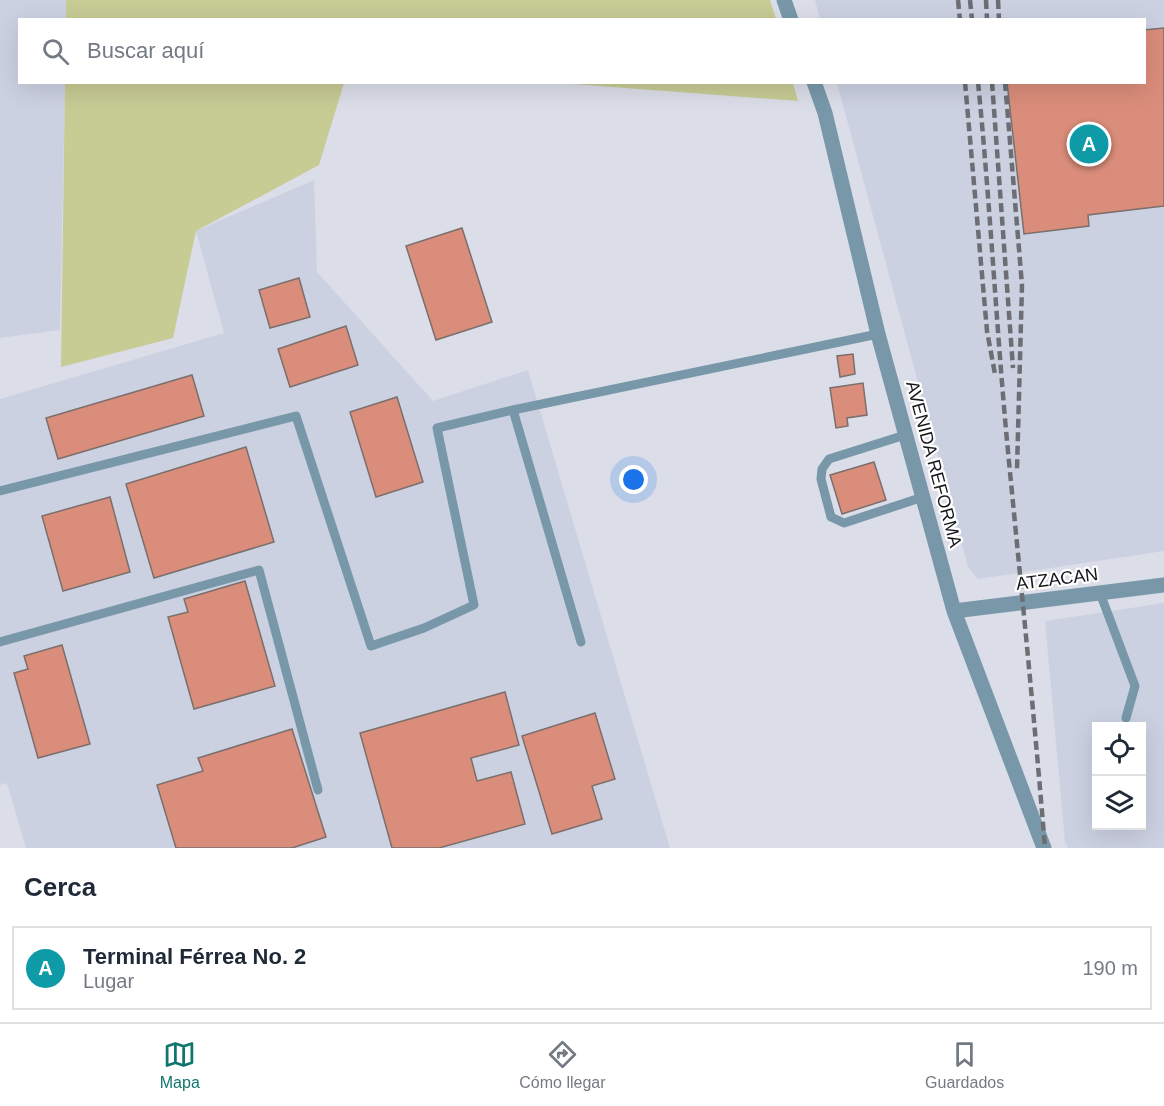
<!DOCTYPE html>
<html lang="es">
<head>
<meta charset="utf-8">
<style>
  :root { --surface:#fff; --page:#f2f2f3; --text:#1f2937; --muted:#747a83; --line:#e0e1e3; --accent:#0f766e }
  body { margin:0; font-family:Helvetica,sans-serif; background:var(--page); color:var(--text) }
  .controls { position:absolute; right:18px; bottom:18px; display:grid; overflow:hidden; border-radius:0px; box-shadow:0 6px 24px #0002 }
  .controls button { width:54px; height:54px; display:grid; place-items:center; padding:0; border:0; border-bottom:2px solid var(--line); background:var(--surface); color:var(--text); font:30px sans-serif }
  .you { position:absolute; left:634px; top:480px; width:21px; height:21px; margin:-15px; border:4px solid #fff; border-radius:50%; background:#1a73e8; box-shadow:0 0 0 9px #1a73e833 }
  .badge { display:grid; place-items:center; width:39px; height:39px; border-radius:50%; background:var(--accent); color:#fff; font-size:20px; font-weight:700 }
  .pin { position:absolute; translate:-50% -50%; border:3px solid #fff; box-shadow:0 2px 6px #0006 }
  .list { margin:0; padding:0; list-style:none }
  h2 { display:flex; justify-content:space-between; align-items:center; height:78px; margin:0; padding:0 24px; font-size:26px }
  h2 small { font-size:20px; font-weight:400; color:var(--muted) }
  .list li { display:grid; grid-template-columns:39px 1fr auto; gap:18px; align-items:center; box-sizing:border-box; height:84px; margin:0 12px 12px; padding:0 12px; border:2px solid var(--line); border-radius:0px }
  .list b { display:block; font-size:22px; white-space:nowrap }
  .list p { margin:0; font-size:20px; white-space:nowrap; color:var(--muted) }
  .list em { font-size:20px; font-style:normal; color:var(--muted) }
  .icon { flex:none; width:33px; height:33px; fill:none; stroke:currentColor; stroke-width:2; stroke-linecap:round; stroke-linejoin:round }
  .map { position:relative; flex:none; width:1164px; height:848px; overflow:hidden }
  .search { position:absolute; background:var(--surface); box-shadow:0 6px 24px #0002; left:18px; right:18px; top:18px; height:66px; display:flex; align-items:center; gap:15px; box-sizing:border-box; padding:0 21px; border-radius:0px; color:var(--muted); font-size:22px }
  .sheet { height:174px; background:var(--surface) }
  nav { display:flex; justify-content:space-around; align-items:center; box-sizing:border-box; height:84px; border-top:2px solid var(--line); background:var(--surface); font-size:16px; color:var(--muted) }
  nav a { display:grid; justify-items:center; gap:3px }
  nav .on { color:var(--accent) }
  .map>svg:first-child { display:block }
  .built { fill:#ccd1e2; fill-rule:evenodd }
  .green { fill:#c7cb94 }
  .building { fill:#da8d7a; stroke:#7a6f6c; stroke-width:1.5 }
  .lines { fill:none; stroke-linecap:round; stroke-linejoin:round }
  .service { stroke:#7898aa; stroke-width:9 }
  .tertiary { stroke:#7898aa; stroke-width:15 }
  .rail { stroke:#6c6e74; stroke-width:4.5; stroke-dasharray:9 4.5; stroke-linecap:butt }
  .labels { text-anchor:middle; stroke-width:4.5; stroke-linejoin:round; paint-order:stroke }
  .street-label { font-size:18px; fill:#16171b; stroke:#fff }
</style>
</head>
<body>
<div class="map">
<svg width="1164" height="848" viewBox="0 0 1164 848">
  <rect width="100%" height="100%" fill="#dbdee8"/>
  <path class="built" d="M0,0H66V19L20,20V82L65,83L60,330L0,338Z
    M815,0H1164V551L978,579L968,567L837,83L1144,82V20L820,19Z
    M314,180L317,272L433,401L528,370L670,848H26L7,783L0,785V399L224,333L196,231Z
    M1164,603V848H1068L1065,842L1045,621ZM1096,726H1142V826H1096Z"/>
  <path class="green" d="M66,0H770L776,19L66,20Z
    M65,83H344L319,165L196,231L173,338L61,367Z
    M559,83H793L798,101Z"/>
  <path class="building" d="M1164,28V206L1088,215L1089,226L1024,234L1007,82H1144V30Z
    M462,228L492,322L436,340L406,246Z
    M299,278L310,317L270,328L259,290Z
    M346,326L358,365L290,387L278,349Z
    M853,354L855,374L840,377L837,356Z
    M192,375L204,416L58,459L46,418Z
    M863,383L867,415L847,418L848,426L836,428L830,388Z
    M397,397L423,482L376,497L350,412Z
    M246,447L274,542L154,578L126,484Z
    M874,462L886,500L842,514L830,475Z
    M110,497L130,572L63,591L42,516Z
    M245,581L275,686L194,709L168,617L188,612L184,599Z
    M62,645L90,744L38,758L14,673L28,669L24,656Z
    M505,692L519,745L471,758L477,781L511,772L525,824L439,848H392L360,733Z
    M595,713L615,779L592,786L602,819L552,834L522,736Z
    M292,729L326,837L292,848H176L157,785L203,771L198,758Z"/>
  <g class="lines">
    <path class="service" d="M513,410L581,642
      M905,435L829,459L822,469L821,479L831,517L844,523L923,497
      M0,491L296,416L371,646L424,628L474,605L437,428L513,410L878,334
      M1100,593L1135,686L1126,718
      M0,642L259,570L318,790"/>
    <path class="tertiary" d="M784,0L791,20
      M814,82L825,113L878,334L954,611L1044,848
      M954,611L1164,585"/>
    <path class="rail" d="M958,0L960,20
      M970,0L972,20
      M986,0L987,20
      M998,0L999,20
      M965,82L987,331L995,374
      M978,82C990,202 996,321 1007,441C1020,576 1034,712 1045,848
      M992,82L1013,368
      M1005,82L1022,285L1017,469"/>
  </g>
  <g class="labels">
    <g class="street-label">
      <text transform="translate(934 464) rotate(75)" y="6">AVENIDA REFORMA</text>
      <text transform="translate(1057 579) rotate(-7)" y="6">ATZACAN</text>
    </g>
  </g>
</svg>
<div class="controls">
<button><svg class="icon" aria-label="locate" viewBox="0 0 24 24"><circle cx="12" cy="12" r="6"/><path d="M12 2v4M12 18v4M2 12h4M18 12h4"/></svg></button>
<button><svg class="icon" aria-label="layers" viewBox="0 0 24 24"><path d="M12 4l9 5-9 5-9-5zM3 14l9 5 9-5"/></svg></button>
</div>
<div class="you"></div>
<div class="pin badge" style="left:1089px;top:144px;background:#0f9aa8">A</div>
<div class="search"><svg class="icon" aria-label="search" viewBox="0 0 24 24"><circle cx="10" cy="10" r="6"/><path d="M15 15l6 6"/></svg>Buscar aquí</div>
</div>
<section class="sheet">
<h2>Cerca<small></small></h2>
<ul class="list">
<li><span class="badge" style="background:#0f9aa8">A</span><div><b>Terminal Férrea No. 2</b><p>Lugar</p></div><em>190 m</em></li>
</ul>
</section>
<nav>
<a class="on"><svg class="icon" aria-label="map" viewBox="0 0 24 24"><path d="M3 6l6-2 6 2 6-2v14l-6 2-6-2-6 2zM9 4v14M15 6v14"/></svg>Mapa</a>
<a><svg class="icon" aria-label="directions" viewBox="0 0 24 24"><path d="M12 3l9 9-9 9-9-9zM9 14v-3h6M13 9l2 2-2 2"/></svg>Cómo llegar</a>
<a><svg class="icon" aria-label="saved" viewBox="0 0 24 24"><path d="M7 4h10v16l-5-4-5 4z"/></svg>Guardados</a>
</nav>
</body>
</html>
